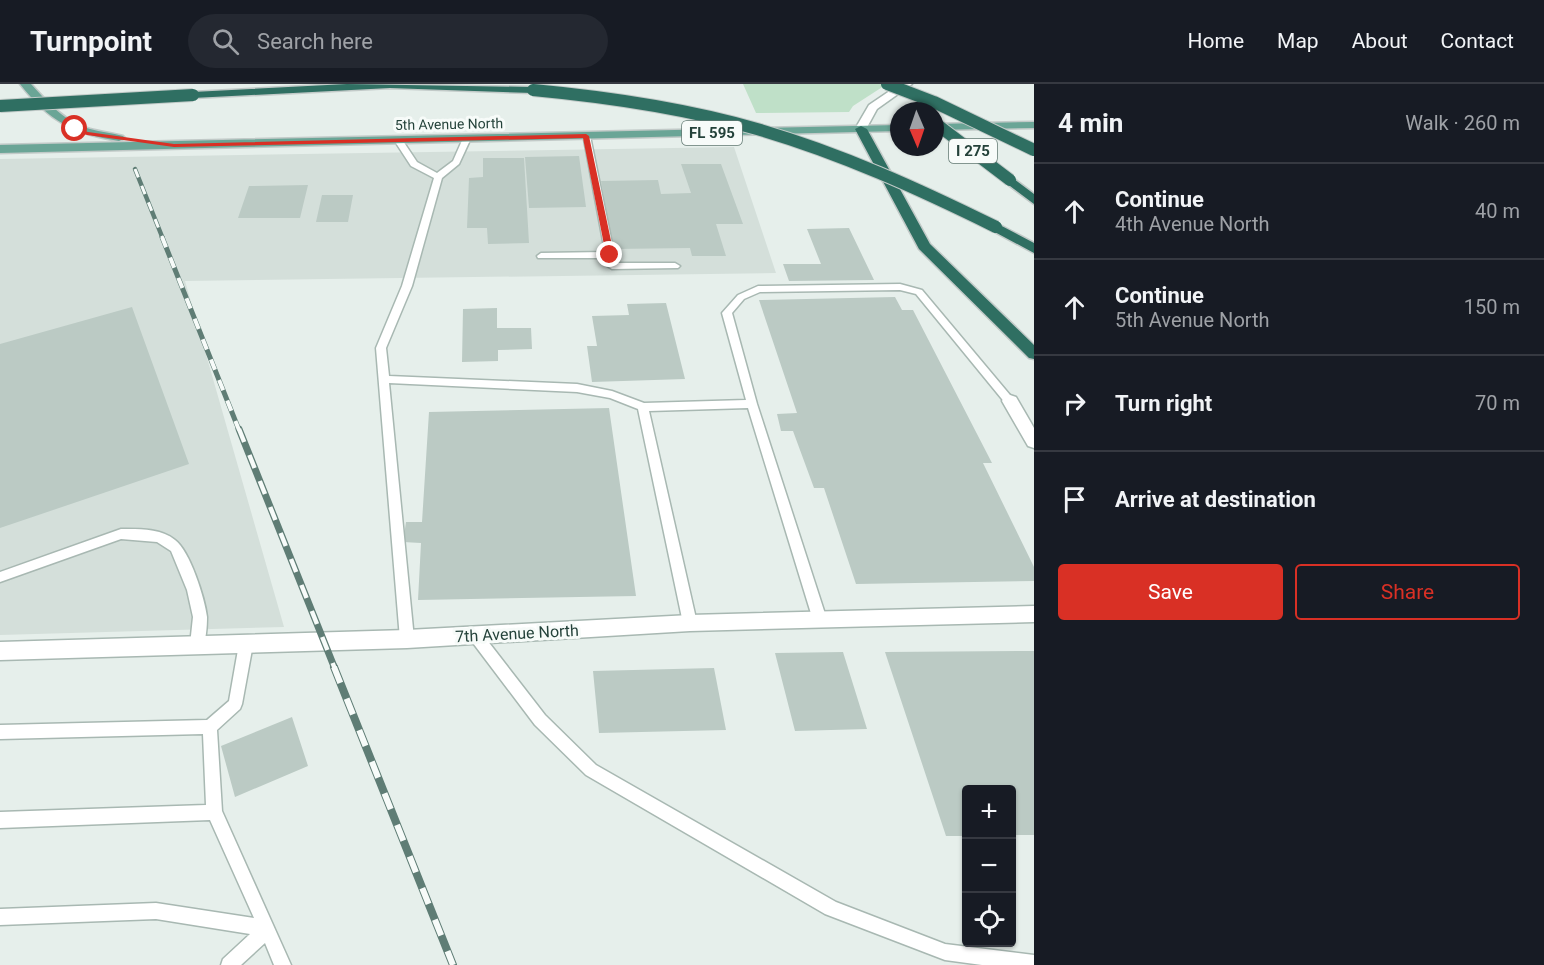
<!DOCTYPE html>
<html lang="en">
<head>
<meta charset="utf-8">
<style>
  :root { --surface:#171b24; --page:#242831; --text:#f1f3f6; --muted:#9ea1a6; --line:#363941; --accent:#d93025 }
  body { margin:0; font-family:Roboto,sans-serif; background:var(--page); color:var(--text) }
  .controls { position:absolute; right:18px; bottom:18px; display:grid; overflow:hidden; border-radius:6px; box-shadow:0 2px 4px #0004 }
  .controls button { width:54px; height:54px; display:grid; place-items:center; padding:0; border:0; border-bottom:2px solid var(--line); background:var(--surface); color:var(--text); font:30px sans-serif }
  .compass { position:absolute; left:890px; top:18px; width:54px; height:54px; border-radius:50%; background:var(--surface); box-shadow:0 2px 4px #0004; rotate:178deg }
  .stop { position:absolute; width:18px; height:18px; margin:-14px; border:4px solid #d93025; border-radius:50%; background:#fff }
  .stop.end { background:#d93025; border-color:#fff; box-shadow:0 2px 6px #0008 }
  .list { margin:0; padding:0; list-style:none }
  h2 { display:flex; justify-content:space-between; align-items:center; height:78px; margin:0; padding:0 24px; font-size:26px }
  h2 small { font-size:20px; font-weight:400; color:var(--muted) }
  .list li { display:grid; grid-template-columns:39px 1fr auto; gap:18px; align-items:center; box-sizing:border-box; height:96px; padding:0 24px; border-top:2px solid var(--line) }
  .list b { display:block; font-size:22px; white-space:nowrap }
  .list p { margin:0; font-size:20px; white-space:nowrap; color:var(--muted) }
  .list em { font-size:20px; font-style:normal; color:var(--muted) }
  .actions { display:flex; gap:12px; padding:18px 24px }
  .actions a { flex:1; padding:14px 0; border:2px solid var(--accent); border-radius:6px; text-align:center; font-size:21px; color:var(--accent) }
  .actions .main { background:var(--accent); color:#fff }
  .icon { flex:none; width:33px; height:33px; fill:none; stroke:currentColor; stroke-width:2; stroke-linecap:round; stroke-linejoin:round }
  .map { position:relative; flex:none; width:1034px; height:881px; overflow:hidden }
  header { display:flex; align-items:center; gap:36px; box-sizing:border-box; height:84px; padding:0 30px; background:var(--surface); border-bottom:2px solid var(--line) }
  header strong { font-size:28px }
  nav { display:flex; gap:33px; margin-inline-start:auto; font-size:21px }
  .search { width:420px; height:54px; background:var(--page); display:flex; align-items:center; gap:15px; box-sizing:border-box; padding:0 21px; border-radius:33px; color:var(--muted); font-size:22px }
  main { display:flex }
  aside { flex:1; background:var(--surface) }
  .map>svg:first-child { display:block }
  .built { fill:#d4dfda }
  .green { fill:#bfe0c8 }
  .building { fill:#bbcac4 }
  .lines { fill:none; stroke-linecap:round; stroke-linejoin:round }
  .service-casing { stroke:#a8b8b2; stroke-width:3 }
  .minor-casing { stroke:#a8b8b2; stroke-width:3 }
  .tertiary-casing { stroke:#a8b8b2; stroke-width:3 }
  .primary-casing { stroke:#c2cac8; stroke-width:3 }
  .motorway-casing { stroke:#c2cac8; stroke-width:3 }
  .service { fill:#fff; fill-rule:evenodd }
  .minor { fill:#fff; fill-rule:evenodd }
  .tertiary { fill:#fff; fill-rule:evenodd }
  .primary { fill:#6aa596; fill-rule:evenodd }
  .motorway { fill:#2f6f62; fill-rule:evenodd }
  .rail-far3-casing { stroke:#5f7d75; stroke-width:4.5 }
  .rail-far2-casing { stroke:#5f7d75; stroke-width:5 }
  .rail-far1-casing { stroke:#5f7d75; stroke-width:7 }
  .rail-casing { stroke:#5f7d75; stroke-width:8 }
  .rail-far3 { stroke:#f7fbf9; stroke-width:3; stroke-dasharray:9; stroke-linecap:butt }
  .rail-far2 { stroke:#f7fbf9; stroke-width:4; stroke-dasharray:11; stroke-linecap:butt }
  .rail-far1 { stroke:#f7fbf9; stroke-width:4.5; stroke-dasharray:14; stroke-linecap:butt }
  .rail { stroke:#f7fbf9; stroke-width:6; stroke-dasharray:17; stroke-linecap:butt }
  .motorway-bridge-casing { stroke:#c2cac8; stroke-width:14; stroke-linecap:butt }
  .motorway-bridge { stroke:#2f6f62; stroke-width:12 }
  .route { fill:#d93025 }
  .labels { text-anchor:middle; stroke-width:6; stroke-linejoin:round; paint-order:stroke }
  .far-street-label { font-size:14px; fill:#24423a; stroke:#f7fbf9 }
  .shield { fill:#f7fbf9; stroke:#637a73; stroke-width:1.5 }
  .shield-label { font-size:15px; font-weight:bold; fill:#24423a }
  .street-label { font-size:16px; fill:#24423a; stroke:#f7fbf9 }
</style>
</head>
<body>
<header>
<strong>Turnpoint</strong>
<div class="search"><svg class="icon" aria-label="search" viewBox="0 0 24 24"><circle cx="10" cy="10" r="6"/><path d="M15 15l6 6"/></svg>Search here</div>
<nav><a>Home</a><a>Map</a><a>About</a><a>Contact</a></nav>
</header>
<main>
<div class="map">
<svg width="1034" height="881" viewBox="0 0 1034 881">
  <rect width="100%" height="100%" fill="#e6efeb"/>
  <path class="built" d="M734,63L776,189L185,197L284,543L0,551V75Z"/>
  <path class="green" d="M743,0H887L853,22L849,28L756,29Z"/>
  <path class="building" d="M579,72L586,123L529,124L525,73Z
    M483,74H524L529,159L488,160L487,144H467L469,94L483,93Z
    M681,80H721L743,140H716L726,172H692L690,164L613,165L601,97L658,96L661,110L691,109Z
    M308,101L300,134H238L249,102Z
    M322,111H353L348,138H316Z
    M849,144L874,196L789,197L783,180H821L807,145Z
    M895,213L902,226H913L992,379H983L1034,483V497L856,500L824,404H814L793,347H781L777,330L797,329L759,216Z
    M666,219L685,295L592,298L587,262H597L592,232L629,231L627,220Z
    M132,223L189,380L0,444V260Z
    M497,224V244H531L532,265L498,266V277L462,278L463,225Z
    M609,324L636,512L418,516L421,459L403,458L406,438H422L429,328Z
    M1034,567V751H1011V706H966V752H946L885,568Z
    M843,568L867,645L795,647L775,569Z
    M714,584L726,646L599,649L593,587Z
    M292,633L308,682L235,713L221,662Z"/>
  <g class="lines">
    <defs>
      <path id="service" d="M583,50L590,52L616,179H675L680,182L678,184L612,185L607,182L606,174H538L537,172L541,169L605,168Z
        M464,52L471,54L459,80L442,94L412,202L386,264L389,292L577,300L612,307L644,319L746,316L722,229L738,211L758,202L900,200L922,206L1015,317L1010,321L1006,320L916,210L900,206L760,208L744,215L732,229L757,320L827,536L825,540L820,542L815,540L813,536L748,324L649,327L697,539L695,543L690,545L685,543L683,539L638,325L610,314L577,308L389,299L414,555L412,559L407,561L402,559L400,555L376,264L402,202L434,94L411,82L394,56L401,54L417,78L437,89L453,77Z
        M121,445C138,445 161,444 175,456C190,467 205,515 207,533C207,543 206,556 202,565L197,567L192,565L190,561L193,533L187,506L171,467L157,458L121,455L0,498V488Z
        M475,545L480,547L545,631L596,681L836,818L945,860L1034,871V881H982L945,876L825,830L586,691L535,641L470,555L468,551L470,547Z
        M246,554L251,556L253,560L242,620L240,625L217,646L222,727L291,881H274L265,859L241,881H221L223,875L250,850L156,835L0,841V825L156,819L254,834L210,736L0,744V728L206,721L203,650L0,655V641L207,636L229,617L239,560L241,556Z"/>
      <path id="minor" d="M1010,311L1016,313L1034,344V364L1028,362L1002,317L1004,313Z
        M1034,522V538L690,547L407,564L0,576V558L407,546L690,531Z"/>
      <path id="tertiary" d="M900,0H912L877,25L865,47H857L855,45L869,21Z"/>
      <path id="primary" d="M20,0H31C48,19 65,38 90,45C101,48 112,49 123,52L125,54L119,57C73,50 49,37 20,0Z
        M1034,38V44L935,46V40Z
        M899,41V47L0,69V61Z"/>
      <path id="motorway" d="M347,0L533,3L538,6L533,9L390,4L193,14L188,11L193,8Z
        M861,42L867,45L930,160L1034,261V275L1029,274L919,165L855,45Z
        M1010,92L1034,110V120L1006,99L1004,96Z
        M996,139L1034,159V169L991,146L990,143Z"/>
    </defs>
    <use href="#service" class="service-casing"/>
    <use href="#minor" class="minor-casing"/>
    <use href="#tertiary" class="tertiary-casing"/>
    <use href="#primary" class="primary-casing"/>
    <use href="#motorway" class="motorway-casing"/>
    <use href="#service" class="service"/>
    <use href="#minor" class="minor"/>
    <use href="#tertiary" class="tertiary"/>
    <use href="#primary" class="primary"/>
    <use href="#motorway" class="motorway"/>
    <defs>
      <path id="rail-far3" d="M135,85L163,155"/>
      <path id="rail-far2" d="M162,153L239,346"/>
      <path id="rail-far1" d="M239,345L335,585"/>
      <path id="rail" d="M334,583L453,881"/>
    </defs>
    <use href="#rail-far3" class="rail-far3-casing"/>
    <use href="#rail-far2" class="rail-far2-casing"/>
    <use href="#rail-far1" class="rail-far1-casing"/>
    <use href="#rail" class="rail-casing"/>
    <use href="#rail-far3" class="rail-far3"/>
    <use href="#rail-far2" class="rail-far2"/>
    <use href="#rail-far1" class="rail-far1"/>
    <use href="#rail" class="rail"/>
    <defs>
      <path id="motorway-bridge" d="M887,0L934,18L1034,66
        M533,6C608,13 684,24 757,45C840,69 919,105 996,143
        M0,22L193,11
        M935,39L1010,96"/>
    </defs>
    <use href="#motorway-bridge" class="motorway-bridge-casing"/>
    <use href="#motorway-bridge" class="motorway-bridge"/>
  </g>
  <path class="route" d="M75,43L88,48L174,60L586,50L589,52L614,171L610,173L606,171L583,54L174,63L87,51L73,46Z"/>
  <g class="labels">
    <g class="far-street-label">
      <text transform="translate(449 40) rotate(-1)" y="5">5th Avenue North</text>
    </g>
    <g class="shield">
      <rect x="682" y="37" width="60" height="24" rx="4.5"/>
      <rect x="949" y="55" width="48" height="24" rx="4.5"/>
    </g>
    <g class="shield-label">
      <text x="712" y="54">FL 595</text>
      <text x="973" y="72">I 275</text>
    </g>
    <g class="street-label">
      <text transform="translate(517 549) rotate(-3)" y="6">7th Avenue North</text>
    </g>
  </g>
</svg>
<div class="controls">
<button>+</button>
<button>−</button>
<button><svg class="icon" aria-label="locate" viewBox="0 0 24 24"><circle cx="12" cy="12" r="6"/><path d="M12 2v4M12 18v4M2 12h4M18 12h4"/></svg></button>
</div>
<svg class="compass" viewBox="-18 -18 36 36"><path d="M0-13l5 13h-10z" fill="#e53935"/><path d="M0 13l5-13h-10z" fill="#9ea1a6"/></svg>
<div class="stop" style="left:75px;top:45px"></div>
<div class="stop end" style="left:610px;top:171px"></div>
</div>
<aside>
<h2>4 min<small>Walk · 260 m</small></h2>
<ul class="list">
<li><svg class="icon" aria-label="ahead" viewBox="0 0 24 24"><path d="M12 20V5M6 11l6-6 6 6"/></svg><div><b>Continue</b><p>4th Avenue North</p></div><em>40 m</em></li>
<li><svg class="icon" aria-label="ahead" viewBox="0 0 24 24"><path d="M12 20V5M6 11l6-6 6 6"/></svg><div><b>Continue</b><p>5th Avenue North</p></div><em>150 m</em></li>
<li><svg class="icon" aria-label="right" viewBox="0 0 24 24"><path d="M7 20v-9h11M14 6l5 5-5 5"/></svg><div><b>Turn right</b></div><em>70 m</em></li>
<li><svg class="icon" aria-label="arrive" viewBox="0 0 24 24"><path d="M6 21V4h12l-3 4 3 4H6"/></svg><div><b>Arrive at destination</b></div></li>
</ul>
<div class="actions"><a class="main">Save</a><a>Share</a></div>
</aside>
</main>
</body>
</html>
